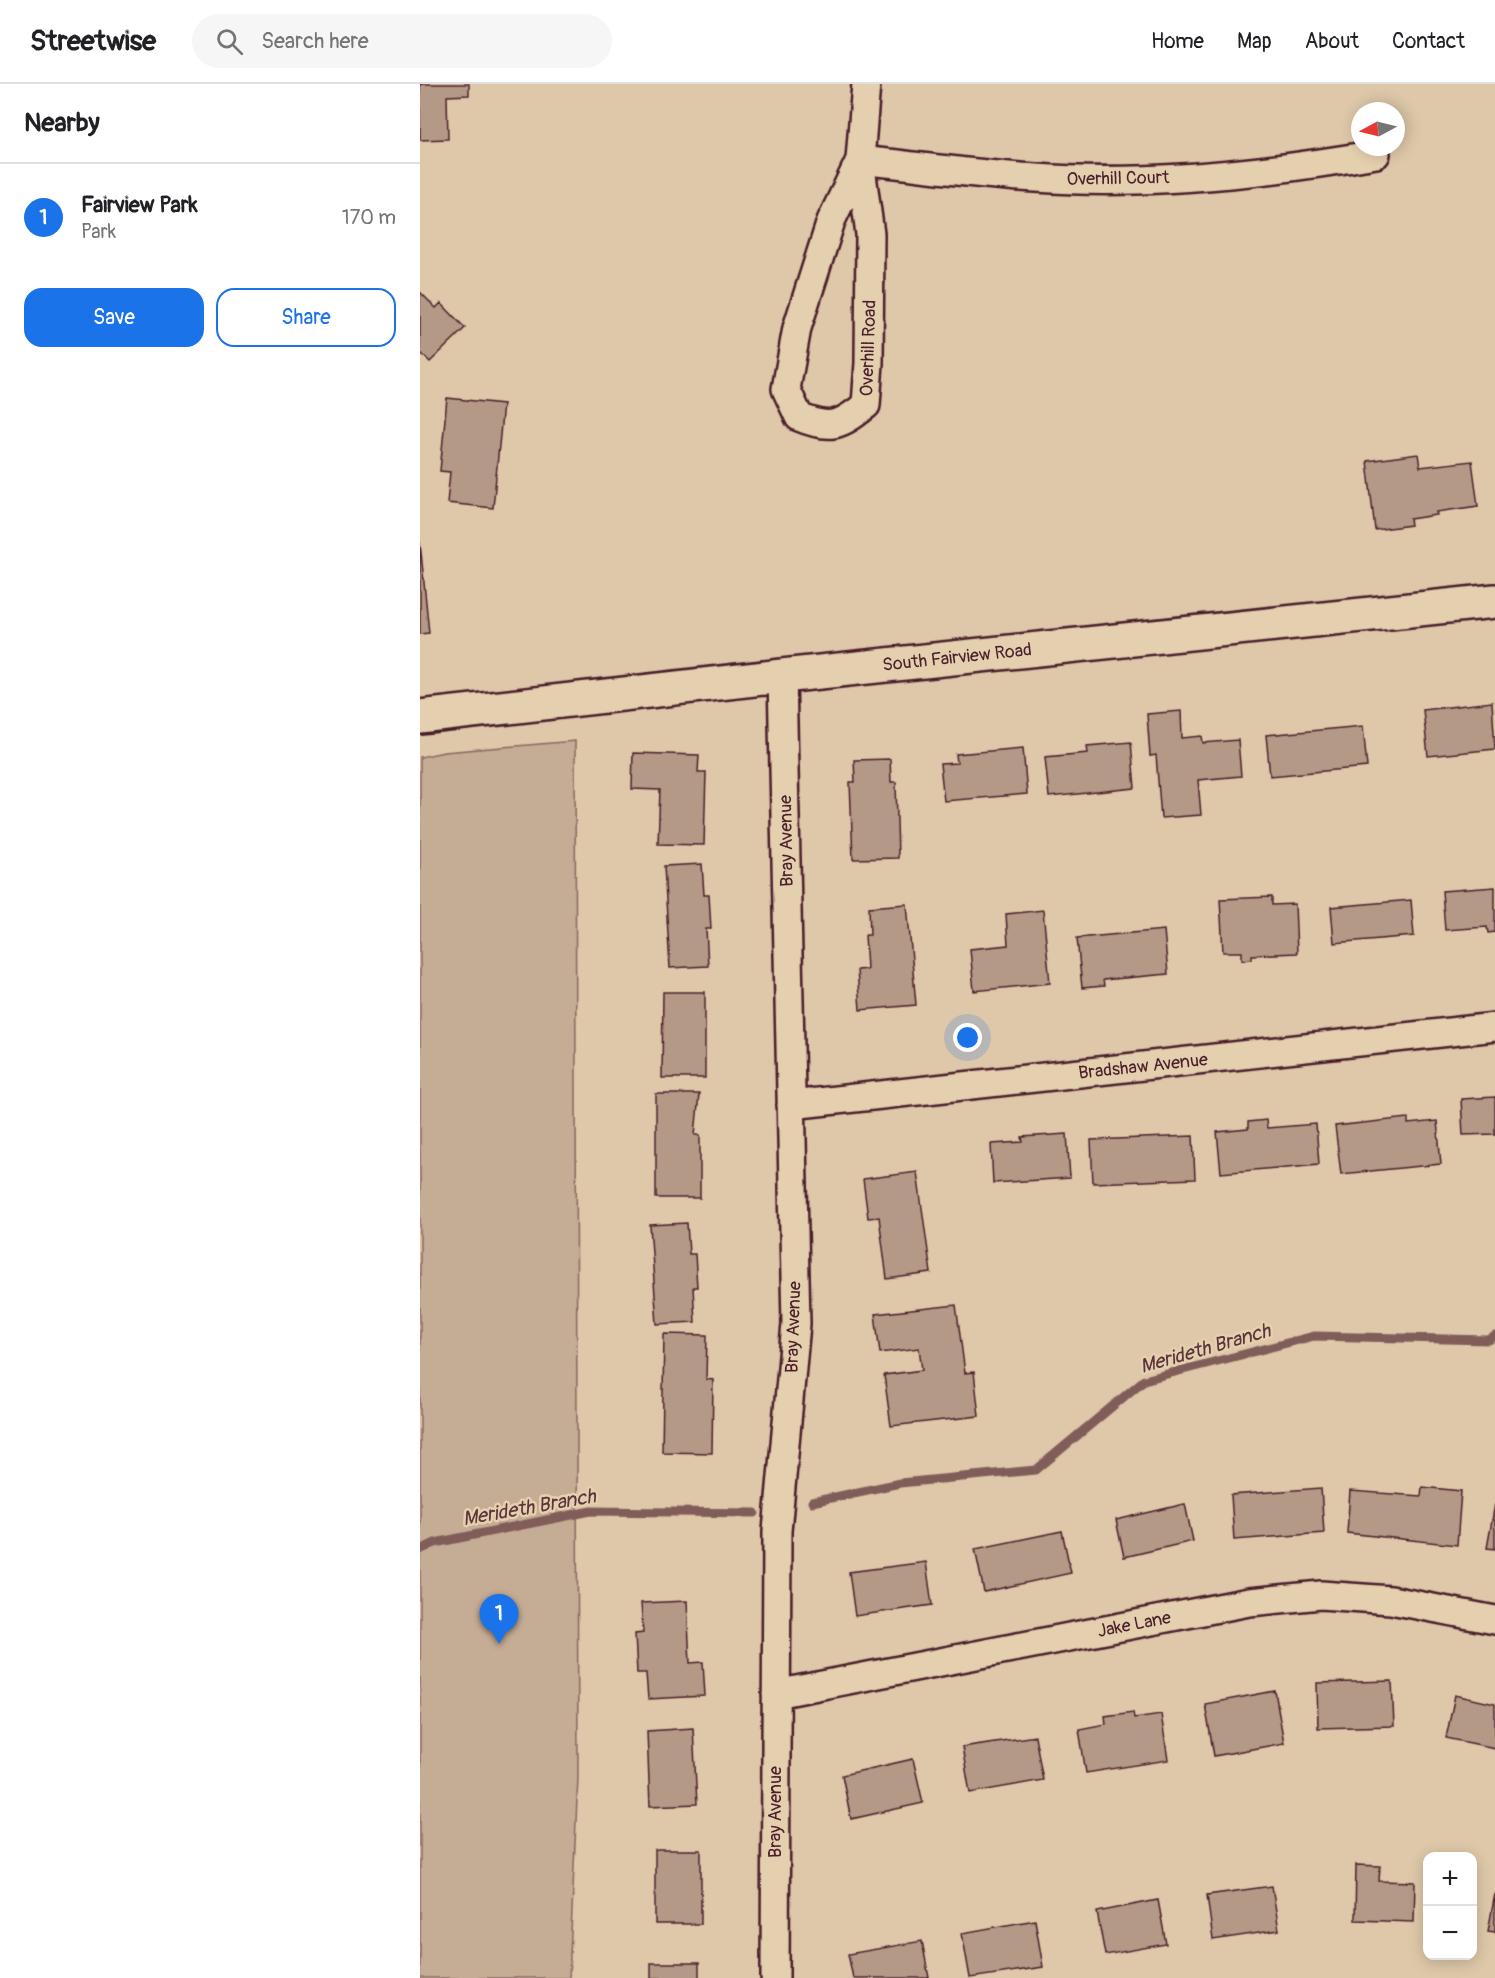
<!DOCTYPE html>
<html lang="en">
<head>
<meta charset="utf-8">
<style>
  :root { --surface:#fff; --page:#f6f6f6; --text:#202124; --muted:#757577; --line:#e0e0e0; --accent:#1a73e8 }
  body { margin:0; font-family:Pangolin,sans-serif; background:var(--page); color:var(--text) }
  .controls { position:absolute; right:18px; bottom:18px; display:grid; overflow:hidden; border-radius:12px; box-shadow:0 3px 15px #0003 }
  .controls button { width:54px; height:54px; display:grid; place-items:center; padding:0; border:0; border-bottom:2px solid var(--line); background:var(--surface); color:var(--text); font:30px sans-serif }
  .compass { position:absolute; left:931px; top:18px; width:54px; height:54px; border-radius:50%; background:var(--surface); box-shadow:0 3px 15px #0003; rotate:263deg }
  .you { position:absolute; left:548px; top:954px; width:21px; height:21px; margin:-15px; border:4px solid #fff; border-radius:50%; background:#1a73e8; box-shadow:0 0 0 9px #1a73e833 }
  .badge { display:grid; place-items:center; width:39px; height:39px; border-radius:50%; background:var(--accent); color:#fff; font-size:20px; font-weight:700 }
  .pin { position:absolute; translate:-50% -50px; filter:drop-shadow(0 2px 3px #0008) }
  .pin::after { content:''; position:absolute; top:32px; width:21px; height:18px; background:inherit; clip-path:polygon(0 0,100% 0,50% 100%) }
  .list { margin:0; padding:0; list-style:none }
  h2 { display:flex; justify-content:space-between; align-items:center; height:78px; margin:0; padding:0 24px; font-size:26px }
  h2 small { font-size:20px; font-weight:400; color:var(--muted) }
  .list li { display:grid; grid-template-columns:39px 1fr auto; gap:18px; align-items:center; box-sizing:border-box; height:108px; padding:0 24px; border-top:2px solid var(--line) }
  .list b { display:block; font-size:22px; white-space:nowrap }
  .list p { margin:0; font-size:20px; white-space:nowrap; color:var(--muted) }
  .list em { font-size:20px; font-style:normal; color:var(--muted) }
  .actions { display:flex; gap:12px; padding:18px 24px }
  .actions a { flex:1; padding:14px 0; border:2px solid var(--accent); border-radius:18px; text-align:center; font-size:21px; color:var(--accent) }
  .actions .main { background:var(--accent); color:#fff }
  .icon { flex:none; width:33px; height:33px; fill:none; stroke:currentColor; stroke-width:2; stroke-linecap:round; stroke-linejoin:round }
  .map { position:relative; flex:none; width:1075px; height:1894px; overflow:hidden }
  header { display:flex; align-items:center; gap:36px; box-sizing:border-box; height:84px; padding:0 30px; background:var(--surface); border-bottom:2px solid var(--line) }
  header strong { font-size:28px }
  nav { display:flex; gap:33px; margin-inline-start:auto; font-size:21px }
  .search { width:420px; height:54px; background:var(--page); display:flex; align-items:center; gap:15px; box-sizing:border-box; padding:0 21px; border-radius:33px; color:var(--muted); font-size:22px }
  main { display:flex }
  aside { flex:1; background:var(--surface) }
  .map>svg:first-child { display:block }
  .green { fill:#c5ac94; stroke:#886660; stroke-width:1.5 }
  .lines { fill:none; stroke-linecap:round; stroke-linejoin:round }
  .stream { stroke:#815d5a; stroke-width:9 }
  .building { fill:#b49986; stroke:#4a1f2b; stroke-width:1.5 }
  .minor-casing { stroke:#4a1f2b; stroke-width:32 }
  .tertiary-casing { stroke:#4a1f2b; stroke-width:38 }
  .minor { stroke:#e4cfae; stroke-width:27 }
  .tertiary { stroke:#e4cfae; stroke-width:33 }
  .labels { text-anchor:middle; stroke-width:5; stroke-linejoin:round; paint-order:stroke }
  .street-label { font-size:18px; fill:#4a1f2b; stroke:#e4cfae }
  .water-label { font-size:20px; font-style:italic; fill:#5c343b; stroke:#e4cfae }
</style>
</head>
<body>
<header>
<strong>Streetwise</strong>
<div class="search"><svg class="icon" aria-label="search" viewBox="0 0 24 24"><circle cx="10" cy="10" r="6"/><path d="M15 15l6 6"/></svg>Search here</div>
<nav><a>Home</a><a>Map</a><a>About</a><a>Contact</a></nav>
</header>
<main>
<aside>
<h2>Nearby<small></small></h2>
<ul class="list">
<li><span class="badge">1</span><div><b>Fairview Park</b><p>Park</p></div><em>170 m</em></li>
</ul>
<div class="actions"><a class="main">Save</a><a>Share</a></div>
</aside>
<div class="map">
<svg width="1075" height="1894" viewBox="0 0 1075 1894">
  <rect width="100%" height="100%" fill="#dec8a9"/>
  <filter id="ink" filterUnits="userSpaceOnUse"><feTurbulence type="fractalNoise" baseFrequency=".0167" numOctaves="2"/><feDisplacementMap in="SourceGraphic" scale="12" xChannelSelector="R" yChannelSelector="G"/><feConvolveMatrix kernelMatrix="1 2 1 2 8 2 1 2 1" color-interpolation-filters="sRGB"/></filter>
  <g filter="url(#ink)">
    <path class="green" d="M155,657L158,1693L149,1894H0V673L24,668Z"/>
    <g class="lines">
      <path class="stream" d="M392,1418L480,1399L616,1386L724,1296L894,1252L1069,1256L1075,1252
        M0,1466L15,1459L171,1427L335,1429"/>
    </g>
    <path class="building" d="M0,0H49V11L27,12L28,55L0,56Z
      M0,208L16,224L21,219L45,244L10,278L0,268Z
      M27,314L83,320L73,424L27,419L30,388L20,387Z
      M998,370L1000,383L1052,377L1058,422L1016,428L1017,431L990,435L991,441L955,446L947,377Z
      M0,458L9,549L0,550Z
      M1072,618L1075,665L1008,672L1003,626Z
      M761,627L762,654L782,652L783,659L818,656L821,692L778,696L781,731L741,734L736,671L730,672L727,630Z
      M943,642L947,683L850,692L846,651Z
      M711,658L715,704L629,713L625,673L668,669L667,662Z
      M603,664L607,710L524,717L520,680L537,679L536,670Z
      M213,669L279,671L278,688H286L284,761L238,760L240,706L212,705Z
      M470,675L471,698H476L478,774L433,775L430,698H435L434,676Z
      M282,780L284,811H289L291,845H286L288,882L250,884L244,782Z
      M1075,803V848L1068,849L1067,843L1025,846L1022,807Z
      M852,813V821L875,820L877,869L832,871V875L822,876V868H803L800,815Z
      M991,816L994,852L914,859L911,823Z
      M487,820L496,921L440,926L437,886L447,885L445,851H450L449,823Z
      M623,826L630,899L554,907L550,865L588,861L586,830Z
      M744,846L748,890L683,896L684,902L662,904L657,854Z
      M243,908H285V994H242Z
      M236,1010H279L275,1051H280V1114H236Z
      M1075,1013V1050L1043,1051L1041,1015Z
      M988,1034V1040L1017,1037L1021,1080L921,1090L915,1042Z
      M846,1036L847,1044L896,1040L899,1080L801,1089L797,1048L828,1045V1038Z
      M647,1050L650,1094L573,1099L571,1060L603,1058L602,1053Z
      M773,1052L775,1095L673,1099L671,1056Z
      M497,1088L511,1189L467,1195L459,1133L448,1134L443,1095Z
      M267,1139L269,1170H275L277,1203H273L275,1238L237,1240L230,1141Z
      M536,1221L545,1289L554,1288L559,1332L471,1342L464,1291L502,1286L499,1264L460,1269L455,1230Z
      M244,1250L287,1251L286,1295L293,1296L292,1369L242,1368Z
      M1002,1403L1041,1407L1037,1461L927,1449L930,1407L1001,1412Z
      M901,1404L904,1449L814,1456L811,1411Z
      M765,1420L773,1457L704,1473L696,1436Z
      M1075,1420V1465L1067,1464Z
      M642,1447L651,1489L564,1508L555,1465Z
      M506,1478L512,1521L435,1532L429,1488Z
      M267,1517L270,1579L283,1578L285,1612L228,1615L226,1589H217L215,1550L223,1549L221,1519Z
      M972,1597L974,1642L898,1644L897,1599Z
      M855,1607L864,1659L794,1672L785,1620Z
      M1035,1611L1075,1620V1664L1026,1654Z
      M713,1628L714,1634L741,1630L748,1676L666,1689L659,1645L686,1640L685,1632Z
      M273,1644L277,1720L230,1722L227,1647Z
      M615,1652L623,1696L550,1709L542,1663Z
      M493,1675L503,1719L431,1735L422,1691Z
      M235,1766H281V1840H235Z
      M936,1781L960,1782L959,1797L995,1798L994,1838L935,1836Z
      M852,1802L859,1846L793,1856L787,1811Z
      M1075,1810V1848L1068,1847Z
      M738,1816L746,1860L685,1871L677,1828Z
      M615,1836L623,1883L550,1894L542,1849Z
      M502,1857L509,1894H433L428,1870Z
      M231,1879H279V1894H231Z"/>
    <g class="lines">
      <defs>
        <path id="minor" d="M440,76L411,137L377,244L366,305L379,333C410,346 420,342 446,321L449,279L450,150L440,76L446,0
          M440,76C499,82 558,91 616,94C727,102 847,89 956,70
          M371,1021L1075,943
          M356,1610L829,1518L901,1511L971,1516L1075,1536
          M355,1894L357,1447L376,1240L362,592"/>
        <path id="tertiary" d="M0,633L362,592L1075,517"/>
      </defs>
      <use href="#minor" class="minor-casing"/>
      <use href="#tertiary" class="tertiary-casing"/>
      <use href="#minor" class="minor"/>
      <use href="#tertiary" class="tertiary"/>
    </g>
  </g>
  <g class="labels">
    <g class="street-label">
      <text transform="translate(698 94) rotate(-1)" y="6">Overhill Court</text>
      <text transform="translate(448 264) rotate(-88)" y="6">Overhill Road</text>
      <text transform="translate(537 573) rotate(-6)" y="6">South Fairview Road</text>
      <text transform="translate(366 757) rotate(-91)" y="6">Bray Avenue</text>
      <text transform="translate(723 982) rotate(-6)" y="6">Bradshaw Avenue</text>
      <text transform="translate(373 1243) rotate(-88)" y="6">Bray Avenue</text>
      <text transform="translate(714 1540) rotate(-11)" y="6">Jake Lane</text>
      <text transform="translate(355 1728) rotate(-90)" y="6">Bray Avenue</text>
    </g>
    <g class="water-label">
      <text transform="translate(785 1264) rotate(-16)" y="7">Merideth Branch</text>
      <text transform="translate(109 1423) rotate(-10)" y="7">Merideth Branch</text>
    </g>
  </g>
</svg>
<div class="controls">
<button>+</button>
<button>−</button>
</div>
<svg class="compass" viewBox="-18 -18 36 36"><path d="M0-13l5 13h-10z" fill="#e53935"/><path d="M0 13l5-13h-10z" fill="#757577"/></svg>
<div class="you"></div>
<div class="pin badge" style="left:79px;top:1560px">1</div>
</div>
</main>
</body>
</html>
